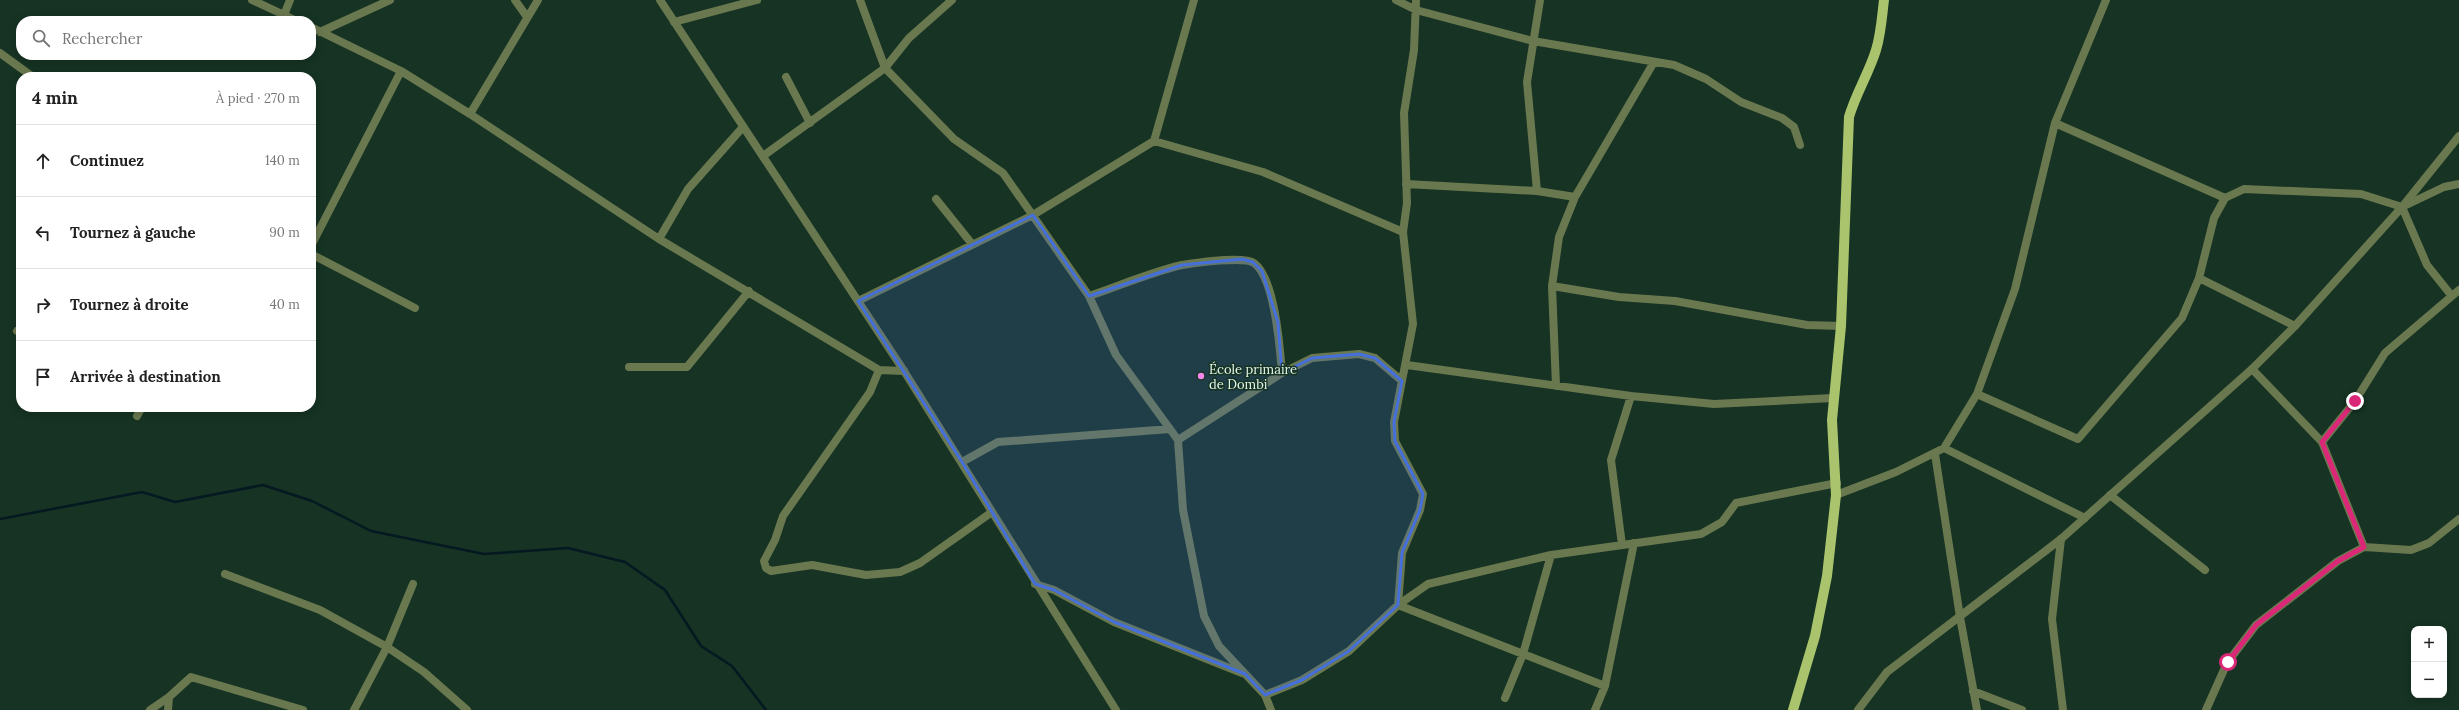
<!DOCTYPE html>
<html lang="fr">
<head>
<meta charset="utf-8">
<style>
  :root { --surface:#fff; --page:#f2f2f2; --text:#222; --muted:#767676; --line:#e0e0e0 }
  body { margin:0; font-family:Lora,serif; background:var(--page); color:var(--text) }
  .controls { position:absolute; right:12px; bottom:12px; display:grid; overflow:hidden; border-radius:8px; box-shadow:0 2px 10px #0003 }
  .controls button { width:36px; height:36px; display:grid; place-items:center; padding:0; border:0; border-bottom:1px solid var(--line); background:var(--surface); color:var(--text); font:20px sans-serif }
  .stop { position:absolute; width:12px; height:12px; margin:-9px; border:3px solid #db2777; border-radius:50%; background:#fff }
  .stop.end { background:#db2777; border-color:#fff; box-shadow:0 1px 4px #0008 }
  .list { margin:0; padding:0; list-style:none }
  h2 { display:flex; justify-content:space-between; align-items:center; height:52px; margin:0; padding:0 16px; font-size:17px }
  h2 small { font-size:13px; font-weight:400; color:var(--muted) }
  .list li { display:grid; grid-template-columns:26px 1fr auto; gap:12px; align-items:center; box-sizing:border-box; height:72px; padding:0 16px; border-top:1px solid var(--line) }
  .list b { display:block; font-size:15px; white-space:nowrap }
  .list em { font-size:13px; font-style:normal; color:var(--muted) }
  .icon { flex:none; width:22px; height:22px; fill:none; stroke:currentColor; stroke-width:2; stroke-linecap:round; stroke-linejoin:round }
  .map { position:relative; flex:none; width:2459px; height:710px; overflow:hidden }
  .search { position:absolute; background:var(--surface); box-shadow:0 2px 10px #0003; left:16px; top:16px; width:300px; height:44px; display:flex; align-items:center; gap:10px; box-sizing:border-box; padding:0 14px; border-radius:16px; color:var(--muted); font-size:15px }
  .panel { position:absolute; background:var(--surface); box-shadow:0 2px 10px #0003; left:16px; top:72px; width:300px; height:340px; border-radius:16px }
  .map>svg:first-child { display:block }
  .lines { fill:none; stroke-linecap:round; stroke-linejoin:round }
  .stream { stroke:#041921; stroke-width:2.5 }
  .minor { stroke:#6a784f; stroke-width:8 }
  .tertiary { stroke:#6a784f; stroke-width:8 }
  .primary { stroke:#a9c46c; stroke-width:10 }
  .route { stroke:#db2777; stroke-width:5 }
  .marked { fill:#4570dc; fill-opacity:0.2; stroke:#4570dc; stroke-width:3; stroke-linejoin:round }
  .poi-dot { fill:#f788eb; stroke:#163323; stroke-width:1.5 }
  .labels { text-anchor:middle; stroke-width:3; stroke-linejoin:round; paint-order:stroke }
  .poi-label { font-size:13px; fill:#e5f6eb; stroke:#163323; text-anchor:start }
</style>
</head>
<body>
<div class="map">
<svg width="2459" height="710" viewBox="0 0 2459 710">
  <rect width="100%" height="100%" fill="#163323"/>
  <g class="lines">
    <path class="stream" d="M0,519L142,492L175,502L263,485L312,501L371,531L484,554L568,548L625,562L665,590L701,646L732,666L766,710"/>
    <path class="minor" d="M252,0L297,21
      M515,0L527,17
      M860,0L885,68L954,139L1003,173L1089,296L1116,355L1178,440L1183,510L1204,616L1219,646L1265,695L1271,710
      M1396,0L1416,10L1533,41L1674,65L1706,79L1741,102L1782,118L1794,127L1800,145
      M1416,0L1414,50L1404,113L1407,203L1403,232L1413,324L1394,422L1395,441L1423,494L1420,510L1402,553L1398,605L1605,686
      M284,15L290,0
      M674,22L757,0
      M311,27L401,71L470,114L659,239L879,370L904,371
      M320,32L390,0
      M0,53L33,77
      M786,77L810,123
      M470,114L538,0
      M2055,123L2225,198
      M1154,141L1263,172L1403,232
      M763,156L885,68L909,38L952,0
      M1406,184L1537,191L1575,197
      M1537,191L1527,82L1540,0
      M936,199L972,244
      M2402,207L2427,265L2451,295
      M659,239L688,189L743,127
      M311,246L401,71
      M311,254L415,308
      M2199,278L2295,326
      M1552,286L1619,297L1675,301L1807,325L1841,326
      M1089,296C1119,286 1151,272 1182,265C1195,263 1244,256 1254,263C1275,278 1280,348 1282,373L1178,440
      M858,301L1033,215L1154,141L1194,0
      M17,331L21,333
      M1407,365L1631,396L1714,404L1833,398
      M629,367H687L749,291
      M2252,369L2322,442L2364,547
      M879,370L870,392L783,516L775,540L764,561L766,568L771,571L812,565L866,575L900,572L920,563L992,512
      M1282,373L1312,358L1359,354L1375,358L1402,381
      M1556,386L1552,286L1559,237L1575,197L1654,62
      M1977,394L2078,439L2182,318L2199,278L2214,218L2225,198L2244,189L2361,194L2402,207L2444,187L2459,184
      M137,416L142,407
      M2322,442L2355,401L2385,353L2459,290
      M1944,448L1977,394L2015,289L2055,123L2106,0
      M1935,454L1960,617L1977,710
      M962,462L998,442L1170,429
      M1836,495L1896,472L1944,448L2085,518
      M2110,495L2205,570
      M2061,539L2052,619L2063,710
      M1622,545L1611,460L1631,396
      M225,574L320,610L387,647L424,672L467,710
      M1035,584L1054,590L1114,622L1242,673
      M1973,691L2022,710
      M1265,695L1302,680L1349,651L1398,605L1428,584L1551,555L1701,534L1722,522L1736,503L1837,483
      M1505,698L1523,654L1551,555
      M150,710L169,697L191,677L303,710
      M168,710L169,697
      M354,710L387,647L413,584
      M1595,710L1605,686L1634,543
      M2206,710L2227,663L2256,625L2338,561L2364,547L2411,550L2429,543L2459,519"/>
    <path class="tertiary" d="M660,0L904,371L1116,710
      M1858,710L1887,672L2061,539L2252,369L2295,326L2402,207L2459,136"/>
    <path class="primary" d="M1793,710L1815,636L1827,576L1836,495L1832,420L1841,326L1849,117C1856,93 1869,73 1876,50C1881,34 1882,16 1884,0"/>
  </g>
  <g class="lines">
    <path class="route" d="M2228,662L2256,625L2338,561L2364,547L2322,442L2355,401"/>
  </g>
  <path class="marked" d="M1033,215L1089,296L1182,265L1242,259L1253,262L1262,271L1278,322L1282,373L1312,358L1359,354L1375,358L1402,381L1394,422L1395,441L1423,494L1420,510L1402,553L1398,605L1349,651L1302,680L1265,695L1245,674L1114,622L1054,590L1035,584L962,462L858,301Z"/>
  <circle class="poi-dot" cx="1201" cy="376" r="4"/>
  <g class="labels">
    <g class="poi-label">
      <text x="1209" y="374">École primaire<tspan x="1209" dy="15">de Dombi</tspan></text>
    </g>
  </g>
</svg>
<div class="controls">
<button>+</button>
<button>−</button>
</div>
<div class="stop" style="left:2228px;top:662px"></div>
<div class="stop end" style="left:2355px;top:401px"></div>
<div class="search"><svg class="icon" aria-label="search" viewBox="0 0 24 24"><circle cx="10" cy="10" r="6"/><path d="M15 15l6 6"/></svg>Rechercher</div>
<section class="panel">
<h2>4 min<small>À pied · 270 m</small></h2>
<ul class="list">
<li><svg class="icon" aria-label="ahead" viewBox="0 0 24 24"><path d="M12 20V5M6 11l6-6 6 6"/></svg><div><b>Continuez</b></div><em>140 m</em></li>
<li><svg class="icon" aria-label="left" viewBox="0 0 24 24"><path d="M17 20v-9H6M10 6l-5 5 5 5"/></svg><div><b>Tournez à gauche</b></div><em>90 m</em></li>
<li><svg class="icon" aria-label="right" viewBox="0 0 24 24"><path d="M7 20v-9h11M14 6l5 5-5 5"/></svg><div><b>Tournez à droite</b></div><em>40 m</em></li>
<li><svg class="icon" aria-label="arrive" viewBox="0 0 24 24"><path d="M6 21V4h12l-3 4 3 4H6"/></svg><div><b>Arrivée à destination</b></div></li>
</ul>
</section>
</div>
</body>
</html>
